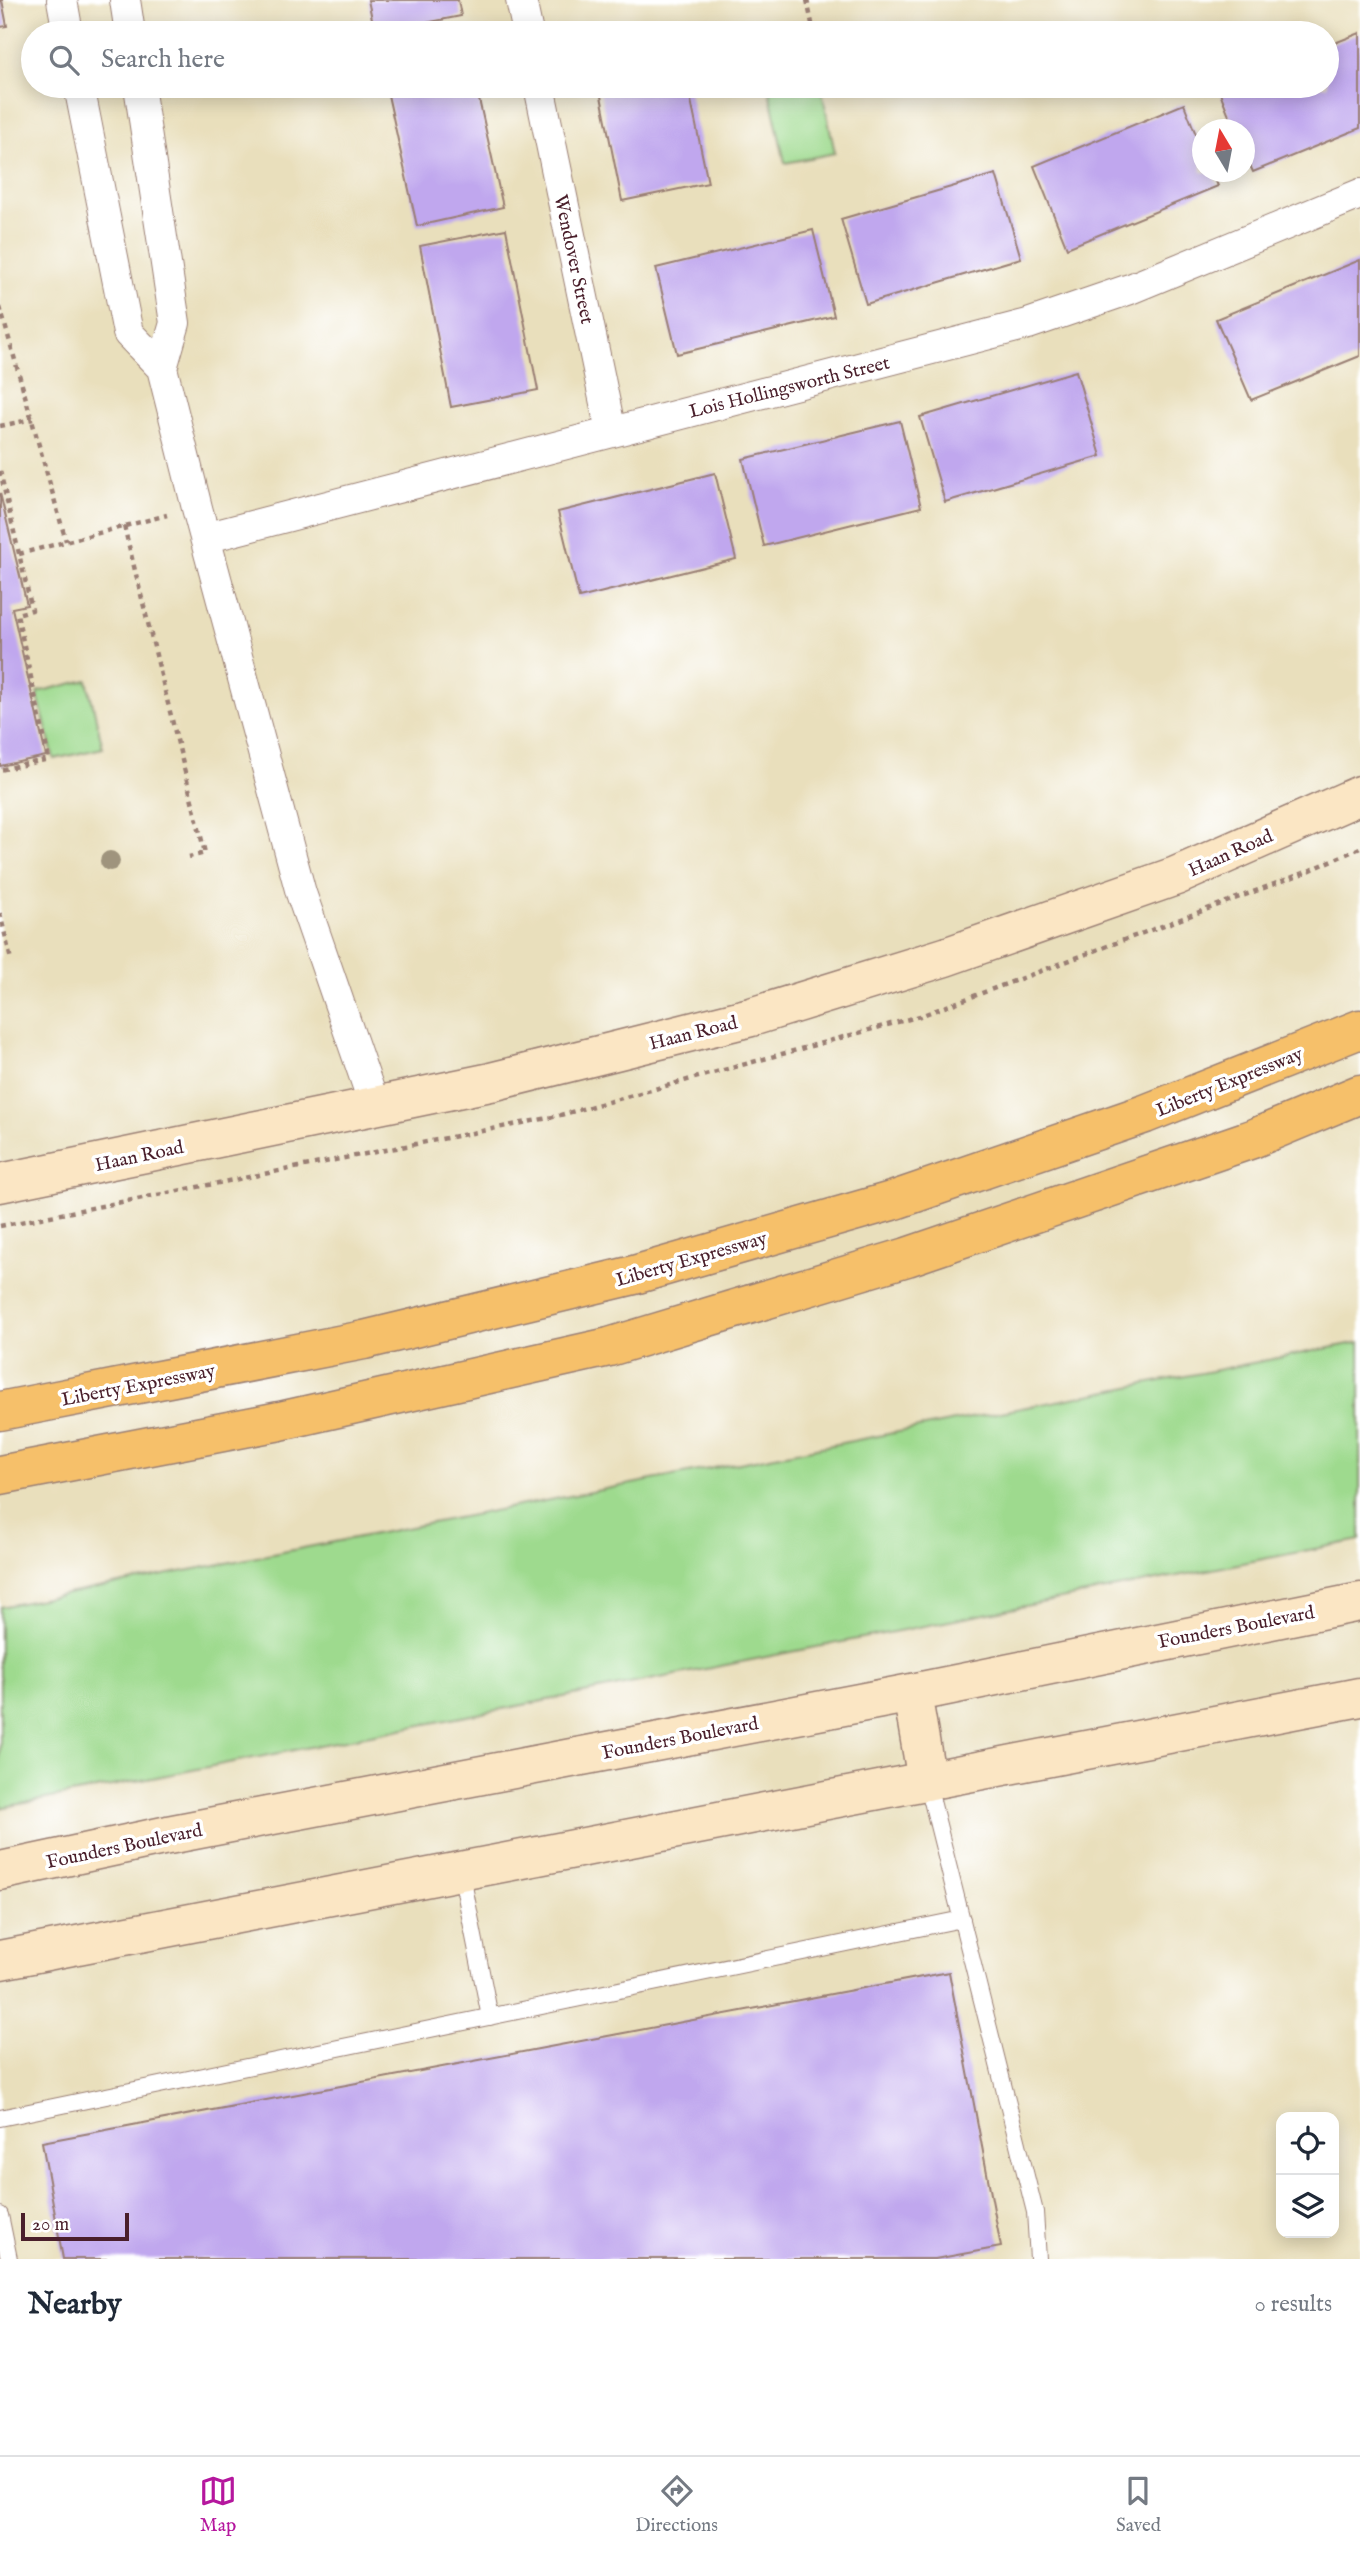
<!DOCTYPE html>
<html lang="en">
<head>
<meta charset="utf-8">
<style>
  :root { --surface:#fff; --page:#f6f6f7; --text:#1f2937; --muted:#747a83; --line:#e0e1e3; --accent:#b5179e }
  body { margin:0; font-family:"IM FELL English",serif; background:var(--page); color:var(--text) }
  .controls { position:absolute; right:21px; bottom:21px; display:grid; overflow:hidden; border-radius:14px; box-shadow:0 4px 18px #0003 }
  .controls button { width:63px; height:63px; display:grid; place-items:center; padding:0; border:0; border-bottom:2px solid var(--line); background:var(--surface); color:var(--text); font:35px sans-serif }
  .compass { position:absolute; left:1192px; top:119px; width:63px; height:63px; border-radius:50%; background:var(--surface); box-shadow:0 4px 18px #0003; rotate:350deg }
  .scale { position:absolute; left:21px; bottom:18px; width:108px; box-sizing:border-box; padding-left:7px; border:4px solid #4a1f2b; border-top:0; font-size:19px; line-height:24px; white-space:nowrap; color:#4a1f2b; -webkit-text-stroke:5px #fff; paint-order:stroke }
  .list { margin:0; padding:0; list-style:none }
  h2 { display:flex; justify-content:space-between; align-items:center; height:91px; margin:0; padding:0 28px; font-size:30px }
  h2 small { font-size:23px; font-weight:400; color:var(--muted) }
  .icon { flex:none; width:38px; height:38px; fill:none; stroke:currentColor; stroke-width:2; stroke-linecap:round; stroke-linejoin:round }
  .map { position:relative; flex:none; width:1360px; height:2259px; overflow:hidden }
  .search { position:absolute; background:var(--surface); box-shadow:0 4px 18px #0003; left:21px; right:21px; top:21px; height:77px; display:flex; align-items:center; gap:18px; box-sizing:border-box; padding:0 24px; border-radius:38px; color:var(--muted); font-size:26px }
  .sheet { height:196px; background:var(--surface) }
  nav { display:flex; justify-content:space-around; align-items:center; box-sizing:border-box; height:98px; border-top:2px solid var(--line); background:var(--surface); font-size:19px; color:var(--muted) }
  nav a { display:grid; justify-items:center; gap:4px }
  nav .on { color:var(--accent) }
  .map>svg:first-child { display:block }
  .green { fill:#9eda8e; stroke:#747c5c; stroke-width:2 }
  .building { fill:#c0a7ee }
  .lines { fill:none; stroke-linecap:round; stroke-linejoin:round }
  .lane-casing { stroke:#9a7f74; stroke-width:18 }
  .street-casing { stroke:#9a7f74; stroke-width:32 }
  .secondary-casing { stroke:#9a7f74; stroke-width:41 }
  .highway-casing { stroke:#9a7f74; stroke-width:41 }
  .path { stroke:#9a7f74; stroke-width:4.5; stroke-dasharray:5 5; stroke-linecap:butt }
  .lane { stroke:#fff; stroke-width:16 }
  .street { stroke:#fff; stroke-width:30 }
  .secondary { stroke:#fbe6c4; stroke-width:38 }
  .highway { stroke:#f6c06b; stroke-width:38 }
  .tree { fill:#9f947d }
  .labels { text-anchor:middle; stroke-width:7; stroke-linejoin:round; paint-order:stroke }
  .street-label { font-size:19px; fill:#4a1f2b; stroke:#fff }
</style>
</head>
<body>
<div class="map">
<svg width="1360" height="2259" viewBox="0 0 1360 2259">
  <rect width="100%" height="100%" fill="#fff"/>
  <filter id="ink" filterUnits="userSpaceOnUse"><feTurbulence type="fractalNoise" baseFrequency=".0143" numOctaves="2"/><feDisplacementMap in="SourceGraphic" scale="14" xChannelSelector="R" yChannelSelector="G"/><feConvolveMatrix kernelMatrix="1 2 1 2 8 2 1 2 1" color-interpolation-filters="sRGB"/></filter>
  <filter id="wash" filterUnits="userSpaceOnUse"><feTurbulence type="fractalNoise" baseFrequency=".00686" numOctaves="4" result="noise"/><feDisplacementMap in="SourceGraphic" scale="28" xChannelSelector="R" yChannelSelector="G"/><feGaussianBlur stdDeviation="1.57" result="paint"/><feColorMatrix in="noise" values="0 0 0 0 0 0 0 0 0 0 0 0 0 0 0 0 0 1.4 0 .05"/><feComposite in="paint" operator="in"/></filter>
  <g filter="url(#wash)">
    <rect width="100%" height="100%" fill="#e9dfbc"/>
    <path class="green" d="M768,86H821L835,153L785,163Z
      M87,680L103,748L54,759L37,692Z
      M1360,1342V1540L0,1808V1607Z"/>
    <g id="blocks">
      <path class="building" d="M0,0H2L7,26L0,27Z
        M368,0H458L461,16L375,33Z
        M676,23L678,33H632V32Z
        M1360,33V128L1253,172L1244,152V130H1235L1219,90L1230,86H1327V46Z
        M386,86H476L503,207L417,226Z
        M599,86H688L708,183L622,201Z
        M1184,104L1202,150V172H1212L1218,186L1067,248L1034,166Z
        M996,174L1021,258L866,304L841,219Z
        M506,229L538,390L451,407L420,246Z
        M813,230L834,316L677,354L656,268Z
        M1360,260V356L1251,400L1216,319Z
        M1076,371L1101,456L945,502L920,417Z
        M900,421L921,507L764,546L743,459Z
        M715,473L736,559L579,598L558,512Z
        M0,493L27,605L12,608L46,756L0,766Z
        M949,1972L1001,2247L935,2259H63L42,2142Z"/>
    </g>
  </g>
  <g filter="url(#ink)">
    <use href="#blocks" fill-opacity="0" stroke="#9a7f74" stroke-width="2"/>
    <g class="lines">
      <defs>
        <path id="lane" d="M927,1781L1035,2212L1038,2259
          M461,1871L490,2017
          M0,2118L962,1919
          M0,2215L9,2259"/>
        <path id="street" d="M62,0L68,33
          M125,0L130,33
          M521,0L528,33
          M79,86L128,333L162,368L197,508L301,893L375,1107
          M139,86L175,323L162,368
          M539,86L611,432
          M205,538L1028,324L1130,289L1360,194"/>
        <path id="secondary" d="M0,1183L491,1082L751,1017L945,957L1176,876L1360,795
          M912,1693L927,1781
          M0,1871L168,1835L912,1693L1360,1602
          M0,1960L1360,1697"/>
        <path id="highway" d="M0,1411L364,1340L634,1275L895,1200L1145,1114L1360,1029
          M0,1475L280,1421L609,1347L907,1257L1252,1139L1360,1094"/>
      </defs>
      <use href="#lane" class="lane-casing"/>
      <use href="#street" class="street-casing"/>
      <use href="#secondary" class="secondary-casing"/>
      <use href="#highway" class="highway-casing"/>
      <path class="path" d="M807,0L814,33
        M821,89L826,88L825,86
        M0,307L66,541
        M0,426L33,419
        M0,471L32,610L17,614L49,759L0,770
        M124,526L205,853L189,857
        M19,554L167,515
        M0,913L11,960
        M0,1226L553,1117L920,1016L1304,873L1360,848"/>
      <use href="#lane" class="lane"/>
      <use href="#street" class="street"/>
      <use href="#secondary" class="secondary"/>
      <use href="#highway" class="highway"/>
    </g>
    <circle class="tree" cx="110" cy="861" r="10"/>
  </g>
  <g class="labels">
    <g class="street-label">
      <text transform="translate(575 259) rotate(78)" y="7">Wendover Street</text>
      <text transform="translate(789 386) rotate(-14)" y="7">Lois Hollingsworth Street</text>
      <text transform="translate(1230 852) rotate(-24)" y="7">Haan Road</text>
      <text transform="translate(693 1032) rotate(-14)" y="7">Haan Road</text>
      <text transform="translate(1229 1081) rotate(-22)" y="7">Liberty Expressway</text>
      <text transform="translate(139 1155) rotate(-12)" y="7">Haan Road</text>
      <text transform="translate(691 1258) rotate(-16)" y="7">Liberty Expressway</text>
      <text transform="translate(138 1384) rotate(-11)" y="7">Liberty Expressway</text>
      <text transform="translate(1236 1626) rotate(-11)" y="7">Founders Boulevard</text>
      <text transform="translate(680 1737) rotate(-11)" y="7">Founders Boulevard</text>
      <text transform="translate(124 1845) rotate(-12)" y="7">Founders Boulevard</text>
    </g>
  </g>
</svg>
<div class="controls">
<button><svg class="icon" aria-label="locate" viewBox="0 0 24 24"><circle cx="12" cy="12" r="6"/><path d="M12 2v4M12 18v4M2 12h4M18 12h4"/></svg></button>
<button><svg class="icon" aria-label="layers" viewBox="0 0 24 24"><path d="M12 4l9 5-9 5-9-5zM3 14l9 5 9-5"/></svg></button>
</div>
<svg class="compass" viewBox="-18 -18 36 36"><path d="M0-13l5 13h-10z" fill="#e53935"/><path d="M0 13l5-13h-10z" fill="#747a83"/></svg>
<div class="scale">20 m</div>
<div class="search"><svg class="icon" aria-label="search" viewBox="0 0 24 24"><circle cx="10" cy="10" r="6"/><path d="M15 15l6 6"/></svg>Search here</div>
</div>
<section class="sheet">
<h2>Nearby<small>0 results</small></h2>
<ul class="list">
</ul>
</section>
<nav>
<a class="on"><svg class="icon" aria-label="map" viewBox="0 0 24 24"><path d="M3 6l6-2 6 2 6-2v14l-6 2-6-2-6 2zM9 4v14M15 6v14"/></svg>Map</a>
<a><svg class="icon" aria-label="directions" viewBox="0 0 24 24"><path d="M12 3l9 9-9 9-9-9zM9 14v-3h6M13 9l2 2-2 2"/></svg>Directions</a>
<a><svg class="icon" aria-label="saved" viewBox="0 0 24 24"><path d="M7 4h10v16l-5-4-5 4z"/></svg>Saved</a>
</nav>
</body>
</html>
